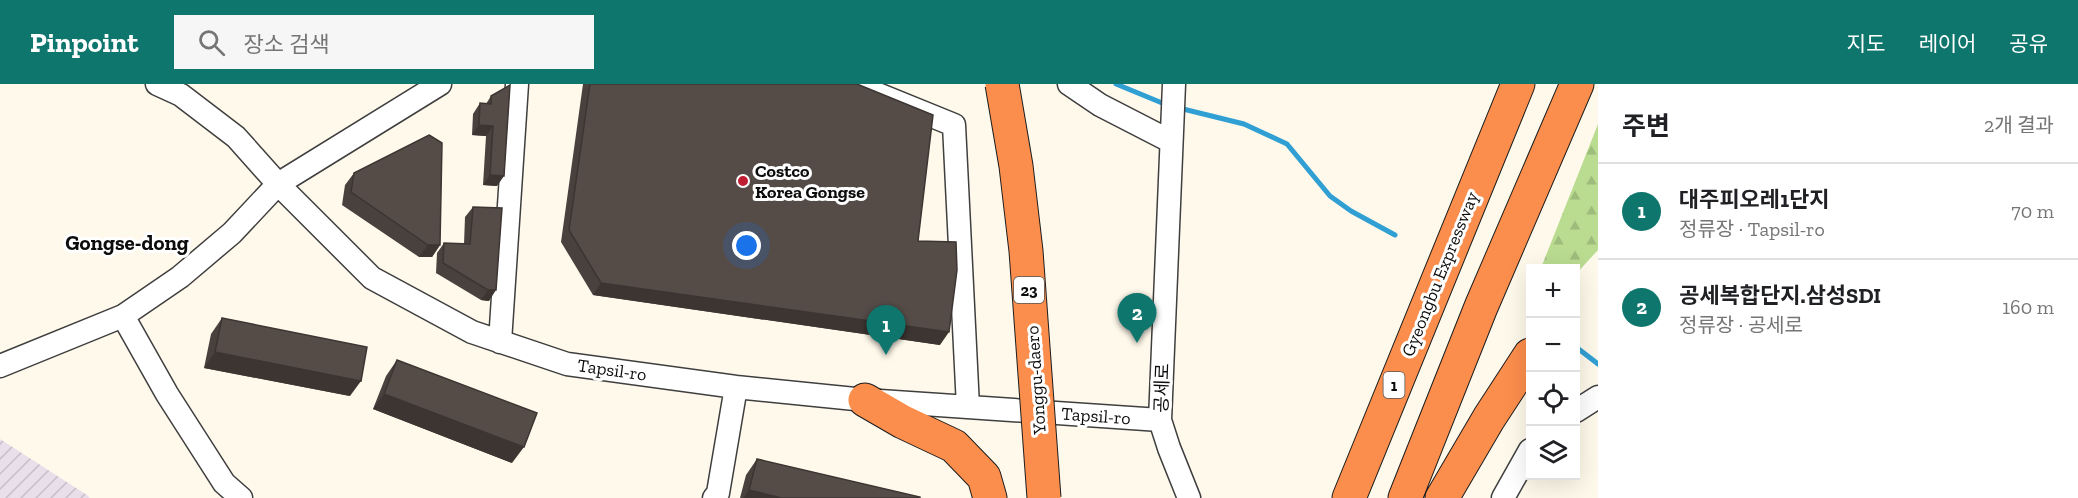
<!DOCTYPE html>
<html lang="ko">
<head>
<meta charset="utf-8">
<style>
  :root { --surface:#fff; --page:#f6f6f6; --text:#202124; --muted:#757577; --line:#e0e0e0; --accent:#0f766e }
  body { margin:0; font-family:"Zilla Slab","Noto Sans KR",serif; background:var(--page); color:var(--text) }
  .controls { position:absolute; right:18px; bottom:18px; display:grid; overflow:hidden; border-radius:0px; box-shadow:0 6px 24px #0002 }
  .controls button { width:54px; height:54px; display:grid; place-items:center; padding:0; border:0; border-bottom:2px solid var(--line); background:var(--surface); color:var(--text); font:30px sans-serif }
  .you { position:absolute; left:747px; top:162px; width:21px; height:21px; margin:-15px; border:4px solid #fff; border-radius:50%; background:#1a73e8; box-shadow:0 0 0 9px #1a73e833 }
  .badge { display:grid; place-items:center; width:39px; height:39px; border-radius:50%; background:var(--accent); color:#fff; font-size:20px; font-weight:700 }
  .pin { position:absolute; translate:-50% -50px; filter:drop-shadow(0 2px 3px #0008) }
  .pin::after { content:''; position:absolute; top:32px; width:21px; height:18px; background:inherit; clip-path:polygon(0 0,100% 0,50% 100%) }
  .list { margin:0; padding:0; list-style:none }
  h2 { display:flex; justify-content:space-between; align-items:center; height:78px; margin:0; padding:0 24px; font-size:26px }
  h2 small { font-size:20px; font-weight:400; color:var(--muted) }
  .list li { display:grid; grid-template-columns:39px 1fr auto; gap:18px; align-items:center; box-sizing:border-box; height:96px; padding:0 24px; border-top:2px solid var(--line) }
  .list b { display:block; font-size:22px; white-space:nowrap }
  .list p { margin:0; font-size:20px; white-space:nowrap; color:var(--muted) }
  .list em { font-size:20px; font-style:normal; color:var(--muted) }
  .icon { flex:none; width:33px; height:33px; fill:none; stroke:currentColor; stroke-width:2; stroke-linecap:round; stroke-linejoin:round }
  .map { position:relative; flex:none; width:1598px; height:414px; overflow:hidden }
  header { display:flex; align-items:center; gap:36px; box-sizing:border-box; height:84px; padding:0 30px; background:var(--accent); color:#fff }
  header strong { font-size:28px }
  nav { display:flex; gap:33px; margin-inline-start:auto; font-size:21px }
  .search { width:420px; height:54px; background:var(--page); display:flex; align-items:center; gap:15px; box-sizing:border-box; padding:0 21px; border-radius:0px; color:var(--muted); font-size:22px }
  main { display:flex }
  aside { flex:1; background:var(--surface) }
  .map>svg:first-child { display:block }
  .industrial { fill:url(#industrial-furrows) }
  .forest { fill:url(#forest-firs) }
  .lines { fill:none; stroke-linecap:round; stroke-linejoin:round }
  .stream { stroke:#309fd3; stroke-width:5 }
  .minor-casing { stroke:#3f3f3f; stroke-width:25 }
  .highway-casing { stroke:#1d1d1d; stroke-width:35 }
  .minor { stroke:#fff; stroke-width:22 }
  .highway { stroke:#fb8e4c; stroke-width:33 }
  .highway-bridge-casing { stroke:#1d1d1d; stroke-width:35; stroke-linecap:butt }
  .highway-bridge { stroke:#fb8e4c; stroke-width:33 }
  .wall { fill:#49413e }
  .shaded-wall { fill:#3c3532 }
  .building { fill:#554c48; stroke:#3c3532; stroke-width:1.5 }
  .poi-dot { fill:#c21e33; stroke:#fff; stroke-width:2 }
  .labels { text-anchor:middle; stroke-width:6; stroke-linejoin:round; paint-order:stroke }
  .shield { fill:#fff; stroke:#555; stroke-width:1.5 }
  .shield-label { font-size:16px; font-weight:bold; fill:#0c0c0c }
  .poi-label { font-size:18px; font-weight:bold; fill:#0c0c0c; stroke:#fff; text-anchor:start }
  .street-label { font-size:18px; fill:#0c0c0c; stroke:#fff }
  .quarter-label { font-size:21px; font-weight:bold; fill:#0c0c0c; stroke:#fff }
</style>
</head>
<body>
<header>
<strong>Pinpoint</strong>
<div class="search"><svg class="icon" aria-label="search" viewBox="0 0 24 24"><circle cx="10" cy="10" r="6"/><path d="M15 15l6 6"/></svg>장소 검색</div>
<nav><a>지도</a><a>레이어</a><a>공유</a></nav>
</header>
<main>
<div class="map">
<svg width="1598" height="414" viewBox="0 0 1598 414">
  <defs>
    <pattern id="industrial-furrows" width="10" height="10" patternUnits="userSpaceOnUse" patternTransform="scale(1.5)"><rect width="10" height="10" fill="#e9dfeb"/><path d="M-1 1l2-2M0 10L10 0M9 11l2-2" fill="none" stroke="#c7bec8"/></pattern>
    <pattern id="forest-firs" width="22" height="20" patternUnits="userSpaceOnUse" patternTransform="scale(1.5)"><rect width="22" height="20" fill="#b9dc91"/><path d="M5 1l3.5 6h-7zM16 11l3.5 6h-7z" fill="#9ebc7c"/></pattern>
  </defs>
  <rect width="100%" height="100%" fill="#fff9eb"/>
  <path class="industrial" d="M0,355L87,411L90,414H0Z"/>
  <path class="forest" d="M1598,40V166L1576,190V184H1541Z"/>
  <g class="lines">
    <path class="stream" d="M1116,0L1167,21
      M1179,24L1244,40L1287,60L1330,112L1351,127L1395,151
      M1576,263L1598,280"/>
    <defs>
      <path id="minor" d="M157,0L181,11L236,53L278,100L372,194L472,248L567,280L736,303L865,316L1160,336
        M853,0L954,41L968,323
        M1069,0L1100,21L1170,57
        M1174,0L1160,336L1169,364L1189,414
        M123,232L167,310L224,399L241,414
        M500,258L517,0
        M0,282L123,232L180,193L232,149L278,100L440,0
        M1576,327L1598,313
        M714,414L718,409L736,303
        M1503,414L1530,366"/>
      <path id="highway" d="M865,316L903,338L954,362L984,393L990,414
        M1349,414L1518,0
        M1405,414L1481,223L1577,0
        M1442,414L1489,334L1530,271"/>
    </defs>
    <use href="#minor" class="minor-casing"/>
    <use href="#highway" class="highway-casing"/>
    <use href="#minor" class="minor"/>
    <use href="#highway" class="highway"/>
    <defs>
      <path id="highway-bridge" d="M1002,0L1016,82L1026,167L1044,414"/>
    </defs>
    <use href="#highway-bridge" class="highway-bridge-casing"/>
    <use href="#highway-bridge" class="highway-bridge"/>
  </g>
  <path class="wall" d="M583,0H857L918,157L940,261L593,211L561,158Z
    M491,12L497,102L483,101L486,52L472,51L473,30L480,19L486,20Z
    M354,89L440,161L432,173H419L342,121L345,101Z
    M473,123L502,124L489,217L481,216L436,189L437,169L444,159L464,160L465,133Z
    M222,234L350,312L204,284L211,250Z
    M397,276L512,379L373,325L386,292Z
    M757,375L920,414H740L746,391Z"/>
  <path class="shaded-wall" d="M479,41L493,42L486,52L472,51Z
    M490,91L504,92L497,102L483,101Z
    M428,161H440L432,173H419Z
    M601,199L949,248L940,261L593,211Z
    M488,206H496L489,217L481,216Z
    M215,268L361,297L350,312L204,284Z
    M384,310L524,363L512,379L373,325Z
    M749,406L782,414H744Z"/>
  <path class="building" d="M590,0H857L933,31L918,157L956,158L957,186L949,248L601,199L569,146Z
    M510,1L504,92L490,91L493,42L479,41L480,19L491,20V12Z
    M429,51L442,59L440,161H428L351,108L354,89Z
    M473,123L502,124L496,206H488L443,179L444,159L470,160Z
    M222,234L367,263L361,297L215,268Z
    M397,276L537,329L524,363L384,310Z
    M757,375L920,413V414H782L749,406Z"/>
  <circle class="poi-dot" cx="743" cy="97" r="6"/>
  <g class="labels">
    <g class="shield">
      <rect x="1014" y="193" width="30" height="26" rx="4.5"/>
      <rect x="1383.5" y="288" width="21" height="26" rx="4.5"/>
    </g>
    <g class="shield-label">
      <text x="1029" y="212">23</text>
      <text x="1394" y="307">1</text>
    </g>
    <g class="poi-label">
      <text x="755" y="93">Costco<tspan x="755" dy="21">Korea Gongse</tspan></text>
    </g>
    <g class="street-label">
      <text transform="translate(1440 190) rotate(-68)" y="6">Gyeongbu Expressway</text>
      <text transform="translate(612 286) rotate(8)" y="6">Tapsil-ro</text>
      <text transform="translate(1036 296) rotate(-94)" y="6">Yonggu-daero</text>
      <text transform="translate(1162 304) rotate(-88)" y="6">공세로</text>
      <text transform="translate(1096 332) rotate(4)" y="6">Tapsil-ro</text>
    </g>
    <g class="quarter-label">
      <text x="127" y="166">Gongse-dong</text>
    </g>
  </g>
</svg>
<div class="controls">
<button>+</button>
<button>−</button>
<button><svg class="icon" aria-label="locate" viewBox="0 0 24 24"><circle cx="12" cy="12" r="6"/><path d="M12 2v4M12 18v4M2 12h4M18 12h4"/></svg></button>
<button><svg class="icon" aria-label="layers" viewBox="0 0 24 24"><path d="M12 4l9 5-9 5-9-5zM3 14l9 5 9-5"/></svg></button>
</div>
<div class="you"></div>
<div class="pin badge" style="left:886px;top:271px">1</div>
<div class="pin badge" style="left:1137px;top:259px">2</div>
</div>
<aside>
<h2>주변<small>2개 결과</small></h2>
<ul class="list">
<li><span class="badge">1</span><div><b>대주피오레1단지</b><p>정류장 · Tapsil-ro</p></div><em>70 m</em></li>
<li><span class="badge">2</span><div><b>공세복합단지.삼성SDI</b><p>정류장 · 공세로</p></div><em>160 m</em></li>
</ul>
</aside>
</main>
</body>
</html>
